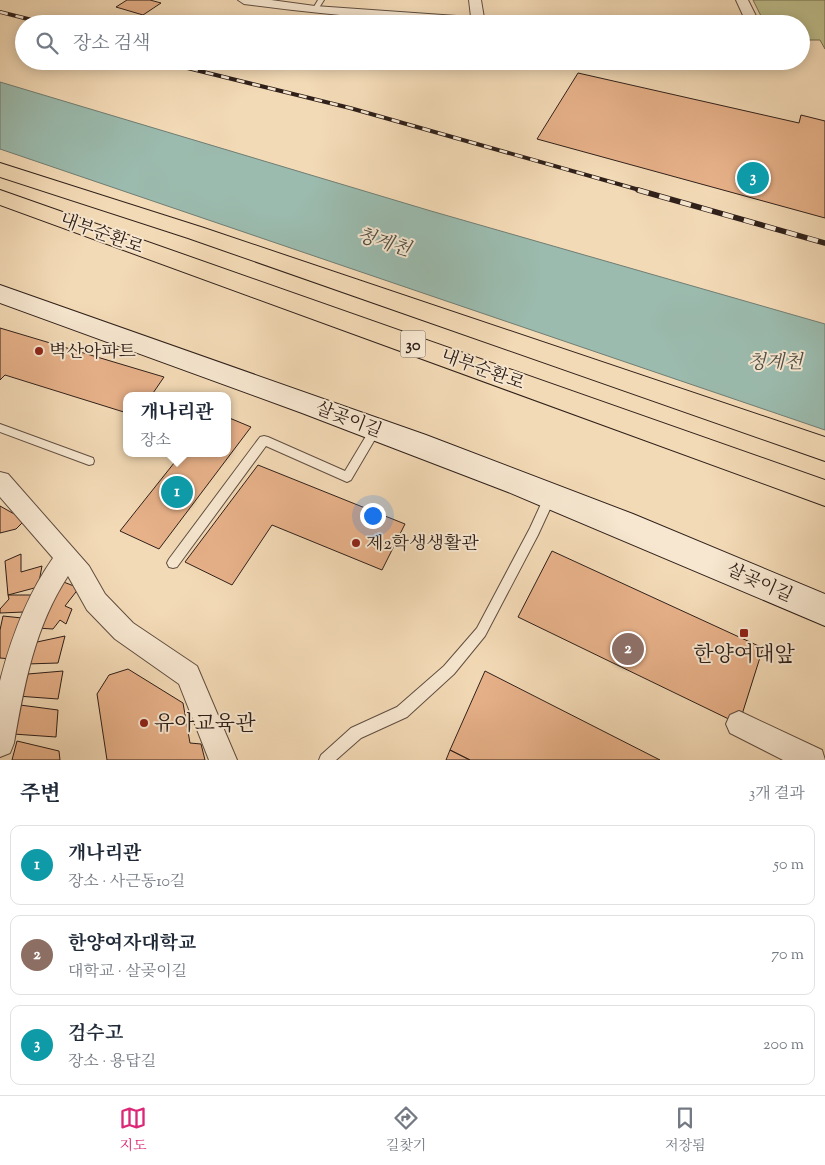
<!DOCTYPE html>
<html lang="ko">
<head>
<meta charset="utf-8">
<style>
  :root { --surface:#fff; --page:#f2f2f3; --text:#1f2937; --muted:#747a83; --line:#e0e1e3; --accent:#db2777 }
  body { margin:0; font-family:"Sorts Mill Goudy","Noto Serif KR",serif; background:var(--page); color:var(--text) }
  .you { position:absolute; left:372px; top:515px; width:18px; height:18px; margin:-12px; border:4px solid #fff; border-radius:50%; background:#1a73e8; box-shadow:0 0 0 8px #1a73e833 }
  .badge { display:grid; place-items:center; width:32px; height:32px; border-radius:50%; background:var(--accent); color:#fff; font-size:16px; font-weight:700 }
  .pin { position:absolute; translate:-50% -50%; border:2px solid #fff; box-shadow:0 1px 5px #0006 }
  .popup { position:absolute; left:123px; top:392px; width:108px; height:65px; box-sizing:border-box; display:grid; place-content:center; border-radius:10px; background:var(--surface); filter:drop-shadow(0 1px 4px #0005); font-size:16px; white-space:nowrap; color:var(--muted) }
  .popup b { font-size:19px; color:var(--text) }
  .popup::after { content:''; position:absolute; left:50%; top:100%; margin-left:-10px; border:10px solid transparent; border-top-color:var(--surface) }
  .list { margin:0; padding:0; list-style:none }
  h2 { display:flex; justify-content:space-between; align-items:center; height:65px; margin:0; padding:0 20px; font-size:21px }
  h2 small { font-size:16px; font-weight:400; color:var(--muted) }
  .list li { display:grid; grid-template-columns:32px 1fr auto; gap:15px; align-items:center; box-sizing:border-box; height:80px; margin:0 10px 10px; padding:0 10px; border:1px solid var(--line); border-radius:10px }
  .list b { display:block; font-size:19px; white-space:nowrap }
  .list p { margin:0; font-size:16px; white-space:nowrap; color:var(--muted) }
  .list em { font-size:16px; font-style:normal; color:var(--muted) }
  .icon { flex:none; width:28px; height:28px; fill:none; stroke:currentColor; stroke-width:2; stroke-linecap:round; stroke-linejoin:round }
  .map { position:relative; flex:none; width:825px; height:760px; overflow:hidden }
  .search { position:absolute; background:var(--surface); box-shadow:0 2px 12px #0003; left:15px; right:15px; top:15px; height:55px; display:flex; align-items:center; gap:12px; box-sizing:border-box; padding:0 18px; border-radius:28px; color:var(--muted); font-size:19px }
  .sheet { height:335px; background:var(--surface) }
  nav { display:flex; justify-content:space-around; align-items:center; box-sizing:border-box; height:70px; border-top:1px solid var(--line); background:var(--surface); font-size:14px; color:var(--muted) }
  nav a { display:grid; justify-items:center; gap:2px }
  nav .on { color:var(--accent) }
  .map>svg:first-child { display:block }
  .green { fill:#bebe8c; stroke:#766f53 }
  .water { fill:#9bbbae; stroke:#707d73 }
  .building { fill:#e7b189; stroke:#2f201a }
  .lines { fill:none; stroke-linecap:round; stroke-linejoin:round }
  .lane-casing { stroke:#604e41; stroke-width:2 }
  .street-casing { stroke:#604e41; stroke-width:2 }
  .secondary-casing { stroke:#2f201a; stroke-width:2 }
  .highway-casing { stroke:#2f201a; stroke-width:2 }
  .lane { fill:#f7e7d0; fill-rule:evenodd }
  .street { fill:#f7e7d0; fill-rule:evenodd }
  .secondary { fill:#f7e7d0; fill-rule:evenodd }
  .highway { fill:#f3dab6; fill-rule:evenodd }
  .rail-far1-casing { stroke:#2f201a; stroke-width:4 }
  .rail-casing { stroke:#2f201a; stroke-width:5.5 }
  .rail-far1 { stroke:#f7e7d0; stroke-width:2.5; stroke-dasharray:8; stroke-linecap:butt }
  .rail { stroke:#f7e7d0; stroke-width:4; stroke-dasharray:11; stroke-linecap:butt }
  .poi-dot { fill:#8f2418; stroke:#f7e7d0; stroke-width:2 }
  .labels { text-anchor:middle; stroke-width:4; stroke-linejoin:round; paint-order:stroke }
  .shield { fill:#f7e7d0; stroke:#6b5c51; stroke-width:1 }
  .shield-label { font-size:16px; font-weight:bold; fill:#2f201a }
  .street-label { font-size:18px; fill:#2f201a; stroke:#f7e7d0 }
  .poi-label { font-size:18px; fill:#2f201a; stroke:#f7e7d0; text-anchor:start }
  .water-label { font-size:19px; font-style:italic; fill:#4f4e46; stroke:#f7e7d0 }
  .near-poi-label { font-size:21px; fill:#2f201a; stroke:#f7e7d0 }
</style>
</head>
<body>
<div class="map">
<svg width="825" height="760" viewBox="0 0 825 760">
  <rect width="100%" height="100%" fill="#f3dab6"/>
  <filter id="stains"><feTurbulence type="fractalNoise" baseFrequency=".004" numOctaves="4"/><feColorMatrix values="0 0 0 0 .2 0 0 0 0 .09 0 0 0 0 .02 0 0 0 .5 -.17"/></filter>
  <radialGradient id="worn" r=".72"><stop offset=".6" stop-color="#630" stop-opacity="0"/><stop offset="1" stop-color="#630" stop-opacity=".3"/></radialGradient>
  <path class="green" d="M753,0H825V49L820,40H801V24H765Z"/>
  <path class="water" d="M0,82L431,211L825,324V430L0,149Z"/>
  <path class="building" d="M127,0H150L161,3L143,15L116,7Z
    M578,73L799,123L801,115L825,121V218L537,139Z
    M0,328L164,377L151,396H127V413L5,375L0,380Z
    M227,417L251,427L159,549L120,531L182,453H227Z
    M258,465L405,524L382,570L272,525L232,585L185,562Z
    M0,506L25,520L16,529L0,533Z
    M552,551L763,648L739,724L518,617Z
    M21,554V572L42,566L38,587L8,595L5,561Z
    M61,581L79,588L65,606L72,609L66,624L60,620L53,629L36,628Z
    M8,595H35L24,612L0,613V609L9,599Z
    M3,616L22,618L11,659L0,658V630Z
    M65,636L58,663L26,664L37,642Z
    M128,669L183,703L190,743L201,744L205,760H107L97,694L109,675Z
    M63,671L58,699L17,696L28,674Z
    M485,671L660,760H470L450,750Z
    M20,705L58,710L56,737L13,734Z
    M17,741L59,751L60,760H12Z
    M450,750L470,760H446Z"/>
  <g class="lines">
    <defs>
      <path id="lane" d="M318,0H324L317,11H313L312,10Z
        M0,424L93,458L94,461L93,464L89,465L0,432Z
        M376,425L380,426L381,429L351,480L347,482L266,446L177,567L173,568L169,567L167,563L169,559L260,437L264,436L268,437L345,471L372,426Z
        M550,491L554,493L556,496L538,535L485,636L454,674L407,717L361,738L336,760H319L321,755L351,728L397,707L444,666L477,628L530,528L546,493Z"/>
      <path id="street" d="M238,0H271L315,6L471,17L469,0H481L484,18L508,20L514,24C424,24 334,16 244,4Z
        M736,0H748L760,24H747Z
        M684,17L689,18L691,24H678L679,18Z
        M0,472L8,474L89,566L105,594L133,623L197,666L237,760H209L179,684L115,639L87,610L68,576C35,626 24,685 14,743L10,753L0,757V681C11,638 27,595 53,558L0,497Z
        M739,711L822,750L825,760H783L730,733L726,724L730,715Z"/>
      <path id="secondary" d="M0,285L426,435L633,514L825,594V626L508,492L302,413L0,303Z"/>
      <path id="highway" d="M0,163L204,228L825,437V461L188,238L0,177Z
        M0,190L825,480V506L0,205Z"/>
    </defs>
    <use href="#lane" class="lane-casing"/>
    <use href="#street" class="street-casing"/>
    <use href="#secondary" class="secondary-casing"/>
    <use href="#highway" class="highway-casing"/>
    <use href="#lane" class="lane"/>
    <use href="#street" class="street"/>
    <use href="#secondary" class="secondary"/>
    <use href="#highway" class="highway"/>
    <defs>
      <path id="rail-far1" d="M0,12L48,24
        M159,61L350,108L643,191"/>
      <path id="rail" d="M638,190L825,243"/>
    </defs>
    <use href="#rail-far1" class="rail-far1-casing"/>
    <use href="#rail" class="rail-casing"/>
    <use href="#rail-far1" class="rail-far1"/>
    <use href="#rail" class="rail"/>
  </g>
  <g class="poi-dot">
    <circle cx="39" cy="351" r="5"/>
    <circle cx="356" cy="543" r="5"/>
    <rect x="739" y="628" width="10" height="10" rx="2.5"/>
    <circle cx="144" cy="723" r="5"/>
  </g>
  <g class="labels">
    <rect class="shield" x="400.5" y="330.5" width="25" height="27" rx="4"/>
    <g class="shield-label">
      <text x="413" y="350">30</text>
    </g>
    <g class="street-label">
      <text transform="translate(102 233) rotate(20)" y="6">내부순환로</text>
      <text transform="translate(483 369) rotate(20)" y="6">내부순환로</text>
      <text transform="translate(349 419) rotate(21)" y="6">살곶이길</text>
      <text transform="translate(760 582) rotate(24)" y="6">살곶이길</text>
    </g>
    <g class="poi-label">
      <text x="49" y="357">벽산아파트</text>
      <text x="366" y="549">제2학생생활관</text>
    </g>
    <g class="water-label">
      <text transform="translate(384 241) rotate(17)" y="7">청계천</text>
      <text x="775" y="368">청계천</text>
    </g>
    <g class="near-poi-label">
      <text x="744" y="661">한양여대앞</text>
      <text x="154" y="730" text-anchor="start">유아교육관</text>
    </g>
  </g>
  <rect width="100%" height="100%" filter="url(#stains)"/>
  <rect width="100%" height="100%" fill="url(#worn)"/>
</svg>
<div class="you"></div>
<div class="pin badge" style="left:177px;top:492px;background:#0f9aa8">1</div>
<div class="popup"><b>개나리관</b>장소</div>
<div class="pin badge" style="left:628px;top:649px;background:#8d6e63">2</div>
<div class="pin badge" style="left:753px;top:178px;background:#0f9aa8">3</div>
<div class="search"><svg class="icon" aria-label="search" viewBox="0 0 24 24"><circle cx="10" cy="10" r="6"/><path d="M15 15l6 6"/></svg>장소 검색</div>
</div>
<section class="sheet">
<h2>주변<small>3개 결과</small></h2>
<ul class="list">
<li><span class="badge" style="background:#0f9aa8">1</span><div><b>개나리관</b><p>장소 · 사근동10길</p></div><em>50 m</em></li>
<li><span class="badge" style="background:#8d6e63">2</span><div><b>한양여자대학교</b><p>대학교 · 살곶이길</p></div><em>70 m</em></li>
<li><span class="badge" style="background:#0f9aa8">3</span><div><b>검수고</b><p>장소 · 용답길</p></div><em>200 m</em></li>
</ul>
</section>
<nav>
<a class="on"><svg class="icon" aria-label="map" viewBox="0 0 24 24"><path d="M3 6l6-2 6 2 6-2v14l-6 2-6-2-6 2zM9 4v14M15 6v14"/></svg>지도</a>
<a><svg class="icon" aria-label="directions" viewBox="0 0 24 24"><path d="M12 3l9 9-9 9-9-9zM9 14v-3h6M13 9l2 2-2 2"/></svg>길찾기</a>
<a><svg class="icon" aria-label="saved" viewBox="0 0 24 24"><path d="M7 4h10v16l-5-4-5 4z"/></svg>저장됨</a>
</nav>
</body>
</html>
